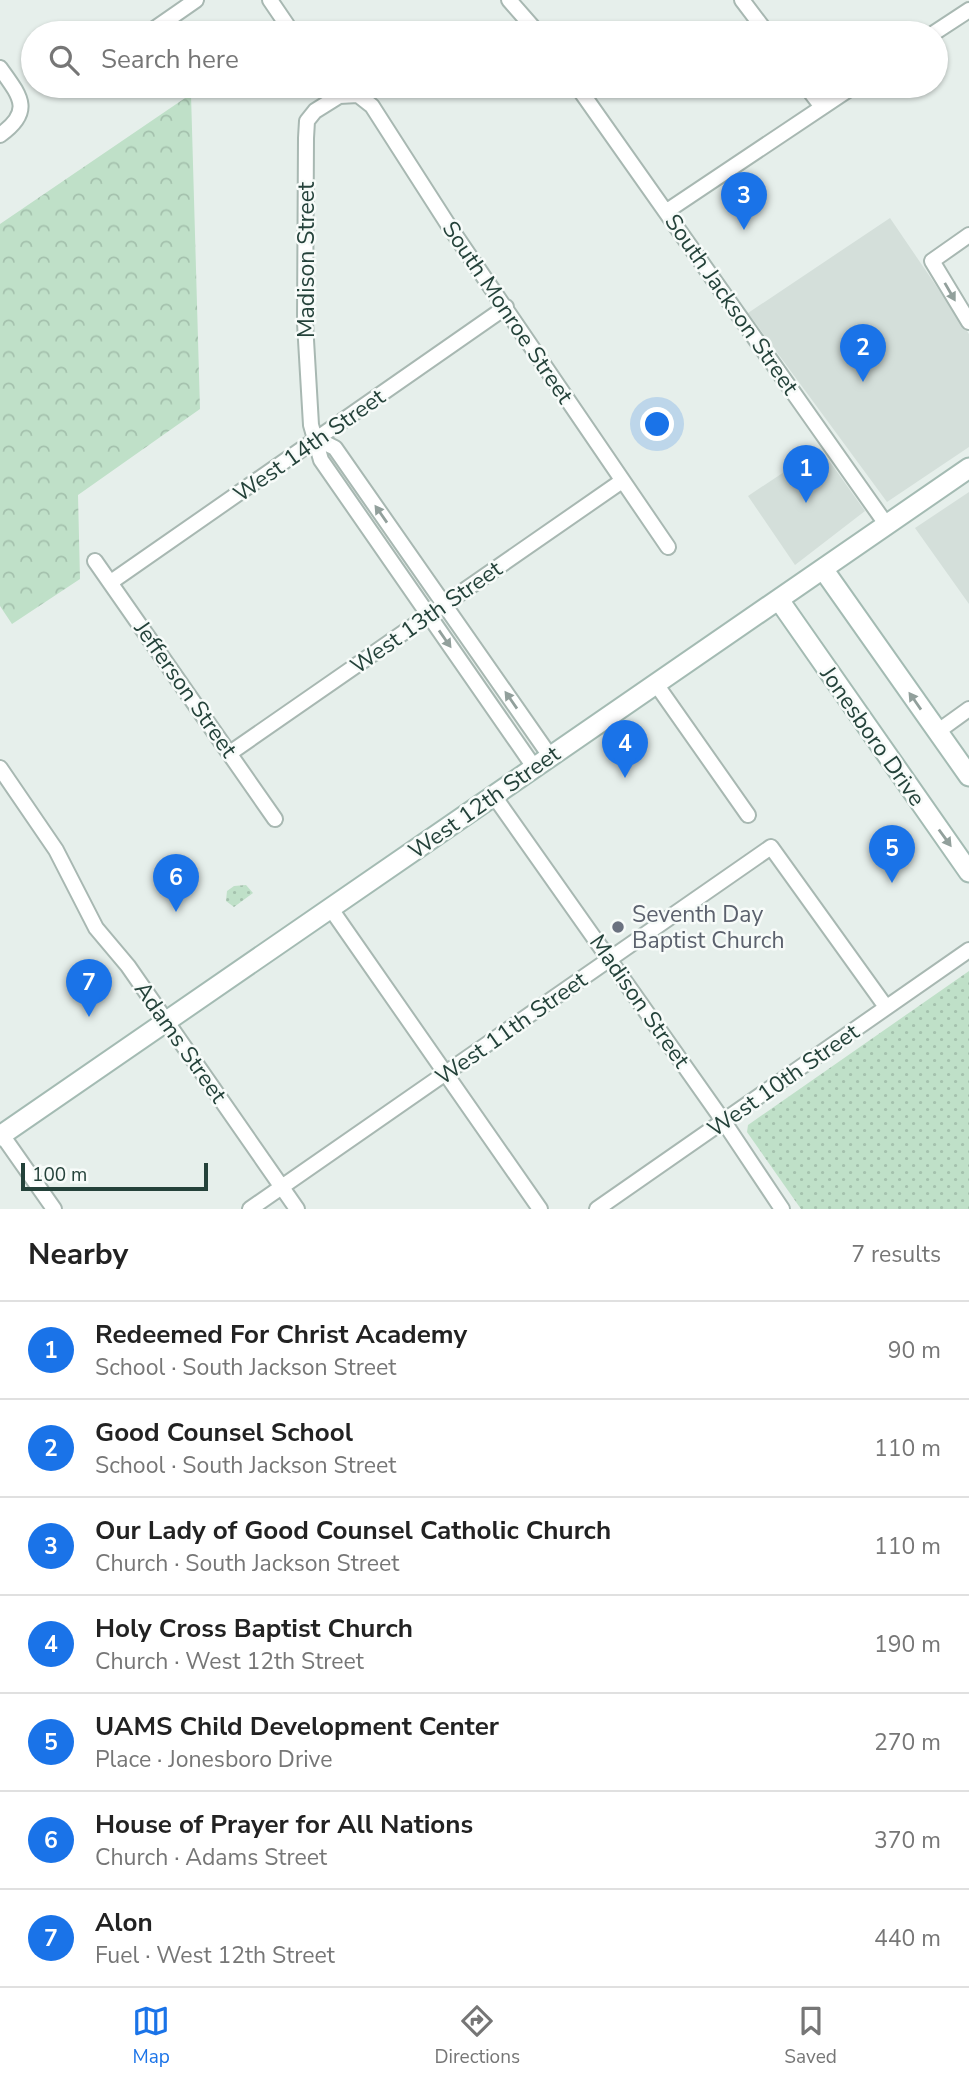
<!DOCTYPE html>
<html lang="en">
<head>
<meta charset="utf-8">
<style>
  :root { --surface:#fff; --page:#f2f2f2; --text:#222; --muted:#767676; --line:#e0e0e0; --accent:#1a73e8 }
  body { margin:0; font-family:"Nunito Sans",sans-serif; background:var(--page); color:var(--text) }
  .scale { position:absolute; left:21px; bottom:18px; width:187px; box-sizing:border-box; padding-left:7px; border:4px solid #24423a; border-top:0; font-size:19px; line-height:24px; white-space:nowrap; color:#24423a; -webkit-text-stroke:5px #f7fbf9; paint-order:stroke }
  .you { position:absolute; left:658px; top:425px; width:24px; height:24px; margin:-18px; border:5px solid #fff; border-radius:50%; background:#1a73e8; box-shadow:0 0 0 10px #1a73e833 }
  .badge { display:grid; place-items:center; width:46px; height:46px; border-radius:50%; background:var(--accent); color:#fff; font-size:23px; font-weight:700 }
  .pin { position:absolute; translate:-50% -58px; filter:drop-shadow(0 2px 4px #0008) }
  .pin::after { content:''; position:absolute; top:37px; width:24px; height:21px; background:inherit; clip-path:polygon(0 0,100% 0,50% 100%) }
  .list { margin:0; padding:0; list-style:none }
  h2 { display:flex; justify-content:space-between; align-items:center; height:91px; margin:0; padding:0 28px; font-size:30px }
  h2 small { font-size:23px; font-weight:400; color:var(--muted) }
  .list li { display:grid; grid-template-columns:46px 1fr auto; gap:21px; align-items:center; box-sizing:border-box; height:98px; padding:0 28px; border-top:2px solid var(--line) }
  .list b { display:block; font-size:26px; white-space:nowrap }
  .list p { margin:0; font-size:23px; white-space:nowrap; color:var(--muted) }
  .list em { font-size:23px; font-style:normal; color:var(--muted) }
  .icon { flex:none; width:38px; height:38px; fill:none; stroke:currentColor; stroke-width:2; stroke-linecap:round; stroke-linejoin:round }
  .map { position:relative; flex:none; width:969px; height:1209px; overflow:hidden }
  .search { position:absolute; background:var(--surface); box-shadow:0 2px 5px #0004; left:21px; right:21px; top:21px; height:77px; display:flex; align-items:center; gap:18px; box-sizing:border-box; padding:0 24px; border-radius:38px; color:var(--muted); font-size:26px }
  .sheet { height:777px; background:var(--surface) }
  nav { display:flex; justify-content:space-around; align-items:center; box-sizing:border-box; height:98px; border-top:2px solid var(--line); background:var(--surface); font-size:19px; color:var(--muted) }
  nav a { display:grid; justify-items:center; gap:4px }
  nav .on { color:var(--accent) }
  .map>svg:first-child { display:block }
  .built { fill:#d4dfda }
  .forest { fill:url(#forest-crowns) }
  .park { fill:url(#park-dots) }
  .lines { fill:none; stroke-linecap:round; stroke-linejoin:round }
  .street-casing { stroke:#a8b8b2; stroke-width:18 }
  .secondary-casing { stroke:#a4bbb3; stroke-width:23 }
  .street { stroke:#fff; stroke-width:14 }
  .secondary { stroke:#fff; stroke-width:19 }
  .oneway { fill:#92a09c }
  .worship-dot { fill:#6b7280; stroke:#f7fbf9; stroke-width:2.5 }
  .labels { text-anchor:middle; stroke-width:5; stroke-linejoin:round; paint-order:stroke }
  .street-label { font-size:23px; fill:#24423a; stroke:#f7fbf9 }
  .worship-label { font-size:23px; fill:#5b616d; stroke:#f7fbf9; text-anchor:start }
</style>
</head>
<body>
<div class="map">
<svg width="969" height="1209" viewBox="0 0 969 1209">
  <defs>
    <pattern id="forest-crowns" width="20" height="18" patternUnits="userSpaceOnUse" patternTransform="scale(1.75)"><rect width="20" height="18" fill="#bfe0c8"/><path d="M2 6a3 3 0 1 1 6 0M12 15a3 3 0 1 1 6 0" fill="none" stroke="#a4c1ad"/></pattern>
    <pattern id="park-dots" width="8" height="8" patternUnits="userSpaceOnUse" patternTransform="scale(1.75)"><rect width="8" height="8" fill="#bfe0c8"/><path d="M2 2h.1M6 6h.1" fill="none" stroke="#a4c1ad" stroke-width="1.8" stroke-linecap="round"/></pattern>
  </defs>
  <rect width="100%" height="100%" fill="#e6efeb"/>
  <path class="built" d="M890,218L969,334V447L887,502L748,313Z
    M820,448L865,511L795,565L748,496Z
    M969,492V604L915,528Z"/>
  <path class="forest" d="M191,94L200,409L78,495L80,579L12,624L0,606V224Z"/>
  <path class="park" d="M246,885L253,893L234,907L226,901L227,891L234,886Z
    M969,971V1209H801L747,1132L748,1125Z"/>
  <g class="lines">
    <defs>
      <path id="street" d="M270,0L287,25
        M509,0L538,33
        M742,0L767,33
        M150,32L196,0
        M934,33L969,10
        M0,68C20,96 34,111 0,135
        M577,86L886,524
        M806,86L822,107
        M667,211L854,86
        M969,235L932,261L969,322
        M317,439L335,448L550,756
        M95,561L275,819
        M111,582L506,307
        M656,684L748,815
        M937,732L969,709
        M230,753L622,481
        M534,767L321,460L311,425L305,323L306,138L307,121L315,111L339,96L358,95L372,106L447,223L668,547
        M0,768L56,850L96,928L128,966L297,1209
        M494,796L724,1122L782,1209
        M331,909L540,1209
        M0,1132L54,1209
        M250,1209L771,847L886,1007
        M597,1209L969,950"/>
      <path id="secondary" d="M823,569L969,776
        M779,600L969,872
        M0,1136L969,468"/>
    </defs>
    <use href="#street" class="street-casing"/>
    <use href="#secondary" class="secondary-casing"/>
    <use href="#street" class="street"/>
    <use href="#secondary" class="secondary"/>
  </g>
  <defs><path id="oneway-solid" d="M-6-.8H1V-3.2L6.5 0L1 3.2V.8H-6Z" transform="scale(1.75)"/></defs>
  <g class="oneway">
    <use href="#oneway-solid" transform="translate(950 292) rotate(60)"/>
    <use href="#oneway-solid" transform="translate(381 514) rotate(-125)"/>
    <use href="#oneway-solid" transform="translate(445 639) rotate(55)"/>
    <use href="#oneway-solid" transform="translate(511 700) rotate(-125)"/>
    <use href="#oneway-solid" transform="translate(915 701) rotate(-125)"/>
    <use href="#oneway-solid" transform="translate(945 838) rotate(54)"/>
  </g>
  <circle class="worship-dot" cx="618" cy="927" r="7"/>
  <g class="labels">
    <g class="street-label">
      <text transform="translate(306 260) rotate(-90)" y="8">Madison Street</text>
      <text transform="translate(732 304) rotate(55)" y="8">South Jackson Street</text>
      <text transform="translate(508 312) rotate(56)" y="8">South Monroe Street</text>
      <text transform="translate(309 445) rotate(-35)" y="8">West 14th Street</text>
      <text transform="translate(426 617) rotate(-35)" y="8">West 13th Street</text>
      <text transform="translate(186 689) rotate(55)" y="8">Jefferson Street</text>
      <text transform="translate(873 736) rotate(55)" y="8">Jonesboro Drive</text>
      <text transform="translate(484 802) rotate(-35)" y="8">West 12th Street</text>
      <text transform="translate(640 1001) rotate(55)" y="8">Madison Street</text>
      <text transform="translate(511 1028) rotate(-35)" y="8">West 11th Street</text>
      <text transform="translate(181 1042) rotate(55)" y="8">Adams Street</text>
      <text transform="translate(783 1080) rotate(-35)" y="8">West 10th Street</text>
    </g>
    <g class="worship-label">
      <text x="632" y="922">Seventh Day<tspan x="632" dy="26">Baptist Church</tspan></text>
    </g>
  </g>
</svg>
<div class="scale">100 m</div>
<div class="you"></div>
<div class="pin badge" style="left:806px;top:503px">1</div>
<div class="pin badge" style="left:863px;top:382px">2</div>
<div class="pin badge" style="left:744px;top:230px">3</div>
<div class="pin badge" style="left:625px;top:778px">4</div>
<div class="pin badge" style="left:892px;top:883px">5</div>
<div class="pin badge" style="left:176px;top:912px">6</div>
<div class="pin badge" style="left:89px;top:1017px">7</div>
<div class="search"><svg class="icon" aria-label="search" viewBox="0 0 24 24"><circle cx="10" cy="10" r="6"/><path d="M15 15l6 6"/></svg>Search here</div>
</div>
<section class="sheet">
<h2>Nearby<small>7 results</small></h2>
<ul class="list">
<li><span class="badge">1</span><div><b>Redeemed For Christ Academy</b><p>School · South Jackson Street</p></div><em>90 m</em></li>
<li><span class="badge">2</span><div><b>Good Counsel School</b><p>School · South Jackson Street</p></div><em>110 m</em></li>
<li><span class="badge">3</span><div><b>Our Lady of Good Counsel Catholic Church</b><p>Church · South Jackson Street</p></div><em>110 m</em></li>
<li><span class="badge">4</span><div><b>Holy Cross Baptist Church</b><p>Church · West 12th Street</p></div><em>190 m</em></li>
<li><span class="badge">5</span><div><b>UAMS Child Development Center</b><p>Place · Jonesboro Drive</p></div><em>270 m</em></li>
<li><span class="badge">6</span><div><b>House of Prayer for All Nations</b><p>Church · Adams Street</p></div><em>370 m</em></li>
<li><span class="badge">7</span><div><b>Alon</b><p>Fuel · West 12th Street</p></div><em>440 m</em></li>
</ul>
</section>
<nav>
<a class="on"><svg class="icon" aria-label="map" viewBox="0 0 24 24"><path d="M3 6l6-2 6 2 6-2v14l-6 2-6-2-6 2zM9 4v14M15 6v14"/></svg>Map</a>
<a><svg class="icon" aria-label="directions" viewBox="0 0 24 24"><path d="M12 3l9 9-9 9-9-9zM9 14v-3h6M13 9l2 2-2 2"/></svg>Directions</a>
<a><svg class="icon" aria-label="saved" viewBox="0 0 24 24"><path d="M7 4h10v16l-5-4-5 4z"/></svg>Saved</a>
</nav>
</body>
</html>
